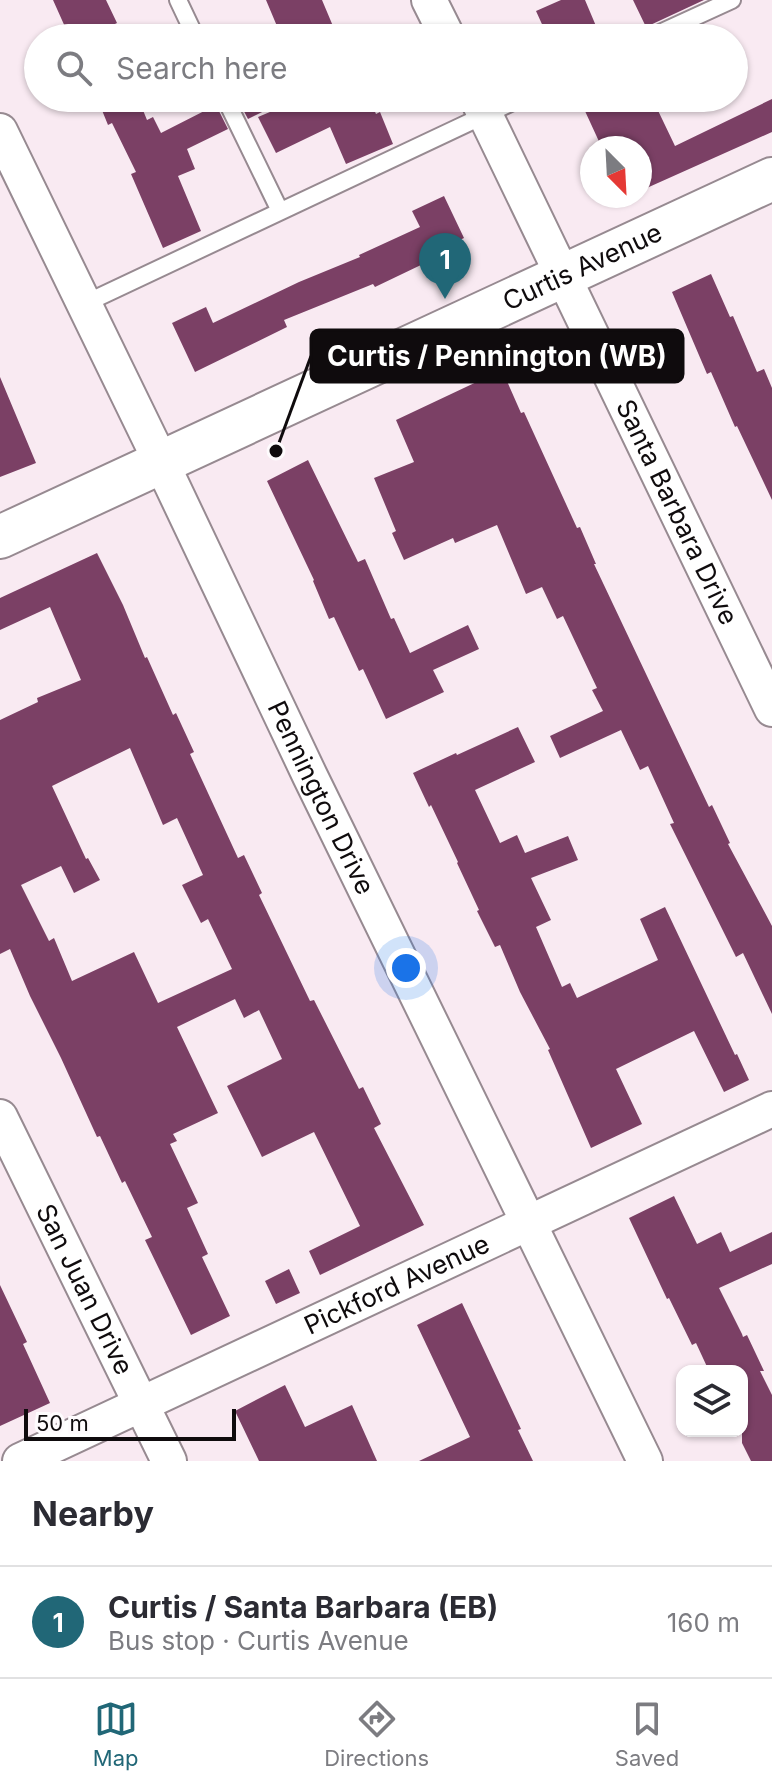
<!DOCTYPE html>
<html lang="en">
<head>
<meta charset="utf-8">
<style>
  :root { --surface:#fff; --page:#f2f2f3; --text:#2b2b33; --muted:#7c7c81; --line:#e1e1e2; --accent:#216777 }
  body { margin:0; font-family:Inter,sans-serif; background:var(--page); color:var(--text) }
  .controls { position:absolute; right:24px; bottom:24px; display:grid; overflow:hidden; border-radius:16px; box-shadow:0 2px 6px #0004 }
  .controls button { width:72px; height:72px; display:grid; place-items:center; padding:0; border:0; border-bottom:2px solid var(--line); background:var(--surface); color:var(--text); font:40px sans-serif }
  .compass { position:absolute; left:580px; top:136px; width:72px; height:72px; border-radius:50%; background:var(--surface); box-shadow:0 2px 6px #0004; rotate:156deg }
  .scale { position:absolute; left:24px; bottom:20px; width:212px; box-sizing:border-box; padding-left:8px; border:4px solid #0f0b0d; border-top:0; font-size:22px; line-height:28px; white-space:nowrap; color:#0f0b0d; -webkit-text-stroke:6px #fefbfd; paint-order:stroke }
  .you { position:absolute; left:406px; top:968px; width:28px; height:28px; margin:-20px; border:6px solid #fff; border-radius:50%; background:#1a73e8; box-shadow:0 0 0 12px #1a73e833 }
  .badge { display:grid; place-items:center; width:52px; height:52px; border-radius:50%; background:var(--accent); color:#fff; font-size:26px; font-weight:700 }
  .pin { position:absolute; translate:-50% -66px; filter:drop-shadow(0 2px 4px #0008) }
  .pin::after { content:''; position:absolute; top:42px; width:28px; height:24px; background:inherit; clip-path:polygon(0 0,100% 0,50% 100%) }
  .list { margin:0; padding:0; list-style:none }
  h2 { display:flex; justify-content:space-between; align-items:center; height:104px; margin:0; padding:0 32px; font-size:34px }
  h2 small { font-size:26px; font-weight:400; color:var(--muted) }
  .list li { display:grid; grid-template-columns:52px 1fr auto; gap:24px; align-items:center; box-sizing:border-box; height:112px; padding:0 32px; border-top:2px solid var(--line) }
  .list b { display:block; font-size:30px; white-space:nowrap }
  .list p { margin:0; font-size:26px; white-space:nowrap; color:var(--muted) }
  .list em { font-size:26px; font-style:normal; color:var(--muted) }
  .icon { flex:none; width:44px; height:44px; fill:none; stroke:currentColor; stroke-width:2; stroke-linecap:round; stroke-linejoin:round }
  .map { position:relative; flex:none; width:772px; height:1461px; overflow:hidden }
  .search { position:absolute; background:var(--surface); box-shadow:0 2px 6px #0004; left:24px; right:24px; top:24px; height:88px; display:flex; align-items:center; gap:20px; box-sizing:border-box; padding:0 28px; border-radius:44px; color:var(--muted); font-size:30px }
  .sheet { height:216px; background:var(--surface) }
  nav { display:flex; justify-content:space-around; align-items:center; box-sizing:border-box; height:112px; border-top:2px solid var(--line); background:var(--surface); font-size:22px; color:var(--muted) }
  nav a { display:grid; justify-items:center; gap:4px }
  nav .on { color:var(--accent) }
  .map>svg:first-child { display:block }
  .building { fill:#7b4065; fill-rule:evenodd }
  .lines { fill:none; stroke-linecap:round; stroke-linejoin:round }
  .service-casing { stroke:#978a91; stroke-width:20 }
  .minor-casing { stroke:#978a91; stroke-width:38 }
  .tertiary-casing { stroke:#978a91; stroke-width:46 }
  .service { stroke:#fff; stroke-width:16 }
  .minor { stroke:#fff; stroke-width:34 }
  .tertiary { stroke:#fff; stroke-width:42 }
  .labels { text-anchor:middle; stroke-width:8; stroke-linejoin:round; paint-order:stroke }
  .street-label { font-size:26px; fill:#0f0b0d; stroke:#fefbfd }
  .leader { fill:none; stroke:#0f0b0d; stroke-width:3 }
  .callout-dot { fill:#0f0b0d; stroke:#fefbfd; stroke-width:3 }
  .callout { fill:#0f0b0d; stroke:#0f0b0d; stroke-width:3 }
  .callout-label { font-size:28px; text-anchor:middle; font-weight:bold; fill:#fff }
</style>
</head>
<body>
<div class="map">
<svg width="772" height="1461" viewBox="0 0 772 1461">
  <rect width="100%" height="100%" fill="#f9eaf2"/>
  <path class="building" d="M53,0H106L117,23L115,24L121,38H70Z
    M266,0H322L338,38H282Z
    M561,0H585L596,26L567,38H554L551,30L546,33L536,11Z
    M633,0H704L646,27Z
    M97,98H138L147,120L153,117L161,133L216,105L228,129L187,149L195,169L178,176L201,231L163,248L131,174L136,172L112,123L108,125Z
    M237,98H291L248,119Z
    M303,98H369L376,114L380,112L393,144L346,164L330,127L276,153L258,117Z
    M579,98H652L675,146L772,99V132L640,191V148H602Z
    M444,196L464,238L421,259L423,264L375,287L373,284L284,320L287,327L195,372L172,323L206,307L213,323L299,282L360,257L359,255L420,227L412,211Z
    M711,274L730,317L733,316L757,372L764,369L772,388V500L737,426L735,427L711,372L707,374L672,292Z
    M502,370L521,413L524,412L577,528L580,527L596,564H594L709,807L712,805L730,843L728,844L772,926V1014L743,953L736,957L670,824L674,823L648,766L640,770L621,730L560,758L550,736L603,711L592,690L597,688L563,616L557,619L542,587L526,594L497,525L455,543L453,538L404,560L392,533L396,531L374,478L414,462L396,420Z
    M0,377L36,463L0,477Z
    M308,460L358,562L365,559L391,619L394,618L410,653L468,625L479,649L433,670L444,692L386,719L363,669L359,671L334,617L329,619L313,581L314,580L267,481Z
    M97,553L123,605L145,658L147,657L173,715L176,713L194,752L190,754L238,858L244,855L262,893L259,895L310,1001L314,1000L359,1089L363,1087L381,1124L374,1128L424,1225L320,1275L309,1251L360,1226L314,1132L262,1157L227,1086L282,1059L259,1010L244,1018L235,999L177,1027L218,1113L173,1134L177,1141L170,1144L198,1203L187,1208L208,1254L202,1257L230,1316L191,1335L145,1240L152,1237L125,1181L122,1183L100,1136L97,1137L61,1058L30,996L10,949L0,954V720L38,702L37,698L81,680L50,607L0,630V598ZM130,748L163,825L177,818L203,875L182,885L201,923L208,919L232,969L158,1003L134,952L72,981L54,938L49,941L21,885L61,866L74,893L100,880L88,858L86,859L52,786Z
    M518,727L535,762L475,790L500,843L517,835L525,853L568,836L578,860L531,878L551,920L536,927L562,987L570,983L577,998L658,960L640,919L665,907L735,1055L737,1054L749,1080L724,1092L694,1031L616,1069L642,1124L591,1148L548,1050L550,1049L520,992L500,945L495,947L477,911L479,910L457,863L458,862L431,805L429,807L413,773L456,753L457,755Z
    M674,1196L697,1244L721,1232L730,1252L772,1232V1264L719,1288L742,1334L743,1337L747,1335L764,1371H760L772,1395V1461H751L742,1443V1371H709L696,1343L692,1345L669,1298L667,1299L629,1218Z
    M289,1269L300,1293L276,1304L265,1281Z
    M0,1285L27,1342L23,1344L50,1403L0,1426Z
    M462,1303L521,1429L518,1430L533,1461H419L470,1437L417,1325Z
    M285,1385L305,1427L352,1405L377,1461H259L235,1411Z"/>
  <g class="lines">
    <defs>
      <path id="service" d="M178,0L196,38
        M649,38L732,0
        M225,98L280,211
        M84,304L521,98"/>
      <g id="minor">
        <path d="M429,0L448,38"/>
        <path id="s1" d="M477,98L772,709"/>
        <path id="s2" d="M0,131L161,462L310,776L645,1461"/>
        <path id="s3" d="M0,1117L169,1461"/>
        <path id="s4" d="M20,1461L772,1109"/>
      </g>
      <g id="tertiary">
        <path id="s5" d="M0,537L772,179"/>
      </g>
    </defs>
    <use href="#service" class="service-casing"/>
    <use href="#minor" class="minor-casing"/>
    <use href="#tertiary" class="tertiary-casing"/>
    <use href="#service" class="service"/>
    <use href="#minor" class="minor"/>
    <use href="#tertiary" class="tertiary"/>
  </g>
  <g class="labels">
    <g class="street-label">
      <text dy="9" stroke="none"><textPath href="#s5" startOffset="642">Curtis Avenue</textPath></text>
      <text dy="9" stroke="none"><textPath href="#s1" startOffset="460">Santa Barbara Drive</textPath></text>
      <text dy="9" stroke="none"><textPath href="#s2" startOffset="740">Pennington Drive</textPath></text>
      <text dy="9" stroke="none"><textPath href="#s4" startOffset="416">Pickford Avenue</textPath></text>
      <text dy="9" stroke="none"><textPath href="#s3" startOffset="192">San Juan Drive</textPath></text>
    </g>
  </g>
  <path class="leader" d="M276 451L311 356"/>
  <circle class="callout-dot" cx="276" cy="451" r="8"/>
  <rect class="callout" x="311" y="330" width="372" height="52" rx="8"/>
  <g class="callout-label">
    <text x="497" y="366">Curtis / Pennington (WB)</text>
  </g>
</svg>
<div class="controls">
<button><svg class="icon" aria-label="layers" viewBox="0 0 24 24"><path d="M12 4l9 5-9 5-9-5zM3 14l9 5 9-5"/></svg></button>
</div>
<svg class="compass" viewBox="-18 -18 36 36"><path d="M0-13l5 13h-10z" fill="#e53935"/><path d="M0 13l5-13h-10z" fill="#7c7c81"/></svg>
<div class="scale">50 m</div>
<div class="you"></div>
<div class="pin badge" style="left:445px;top:299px">1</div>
<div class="search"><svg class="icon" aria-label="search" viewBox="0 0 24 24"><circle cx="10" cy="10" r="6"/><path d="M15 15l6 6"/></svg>Search here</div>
</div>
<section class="sheet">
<h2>Nearby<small></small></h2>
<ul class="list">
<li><span class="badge">1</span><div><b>Curtis / Santa Barbara (EB)</b><p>Bus stop · Curtis Avenue</p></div><em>160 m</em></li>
</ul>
</section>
<nav>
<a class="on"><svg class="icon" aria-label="map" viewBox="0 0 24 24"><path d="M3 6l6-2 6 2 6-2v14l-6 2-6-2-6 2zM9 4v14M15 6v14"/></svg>Map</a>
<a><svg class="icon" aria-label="directions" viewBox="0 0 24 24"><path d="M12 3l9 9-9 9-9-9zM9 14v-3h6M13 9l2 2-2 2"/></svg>Directions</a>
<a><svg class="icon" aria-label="saved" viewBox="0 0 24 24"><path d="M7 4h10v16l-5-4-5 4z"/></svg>Saved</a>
</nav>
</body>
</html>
